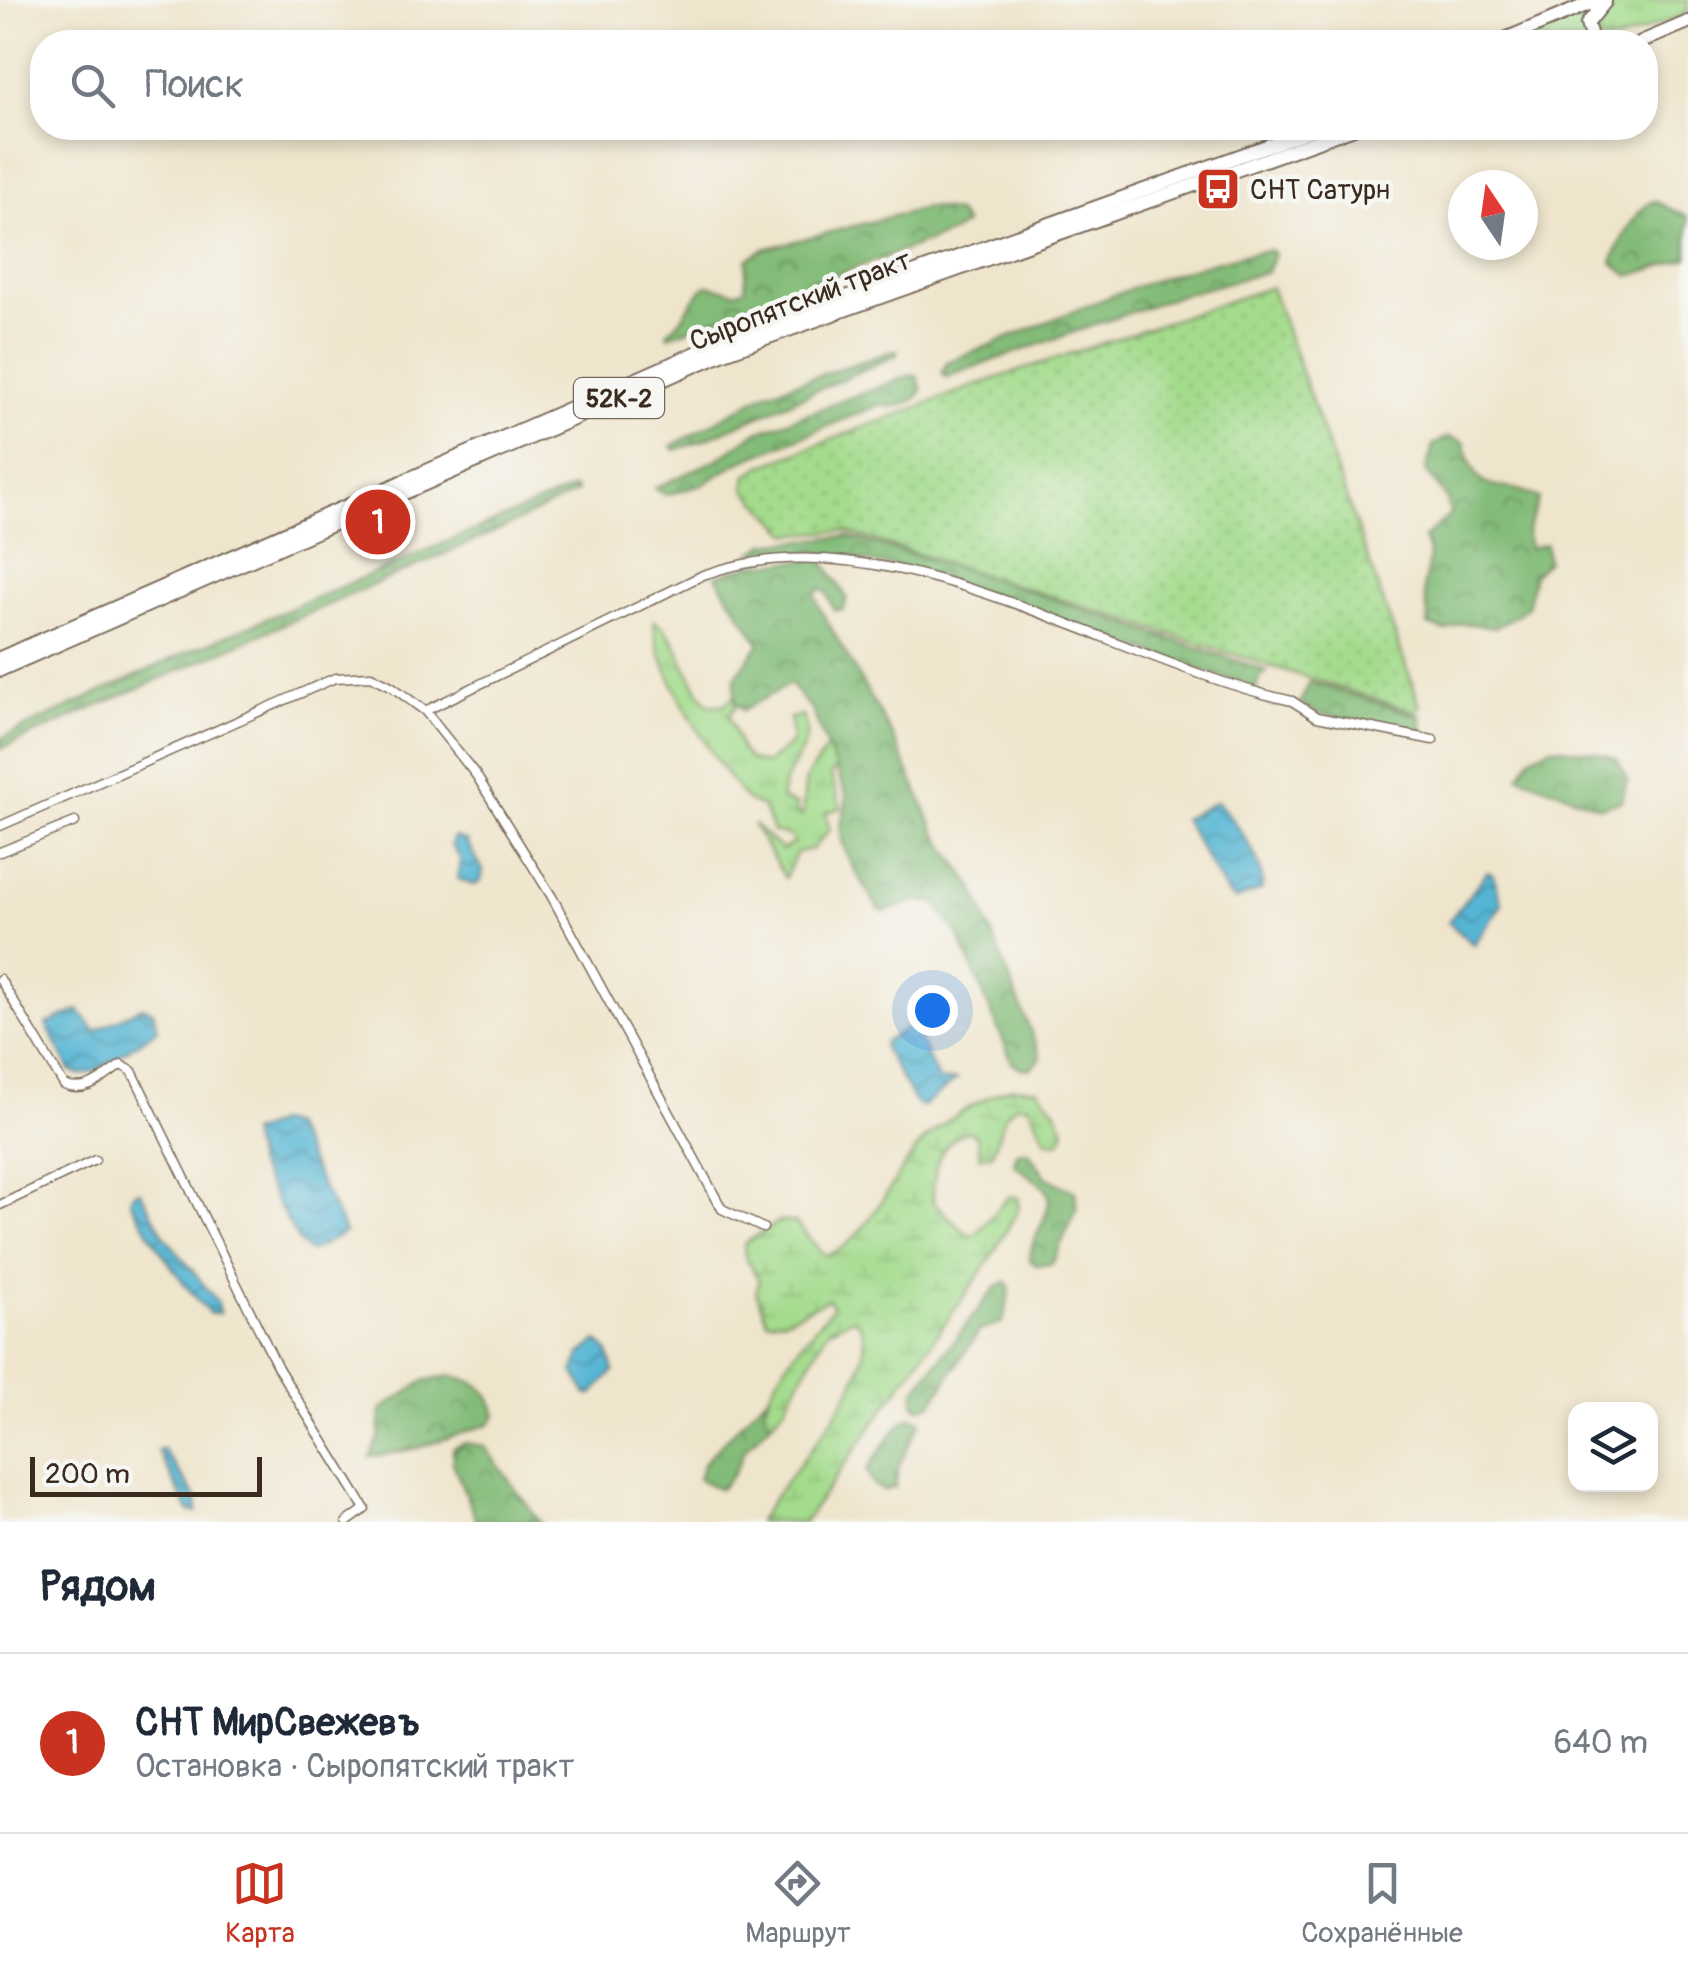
<!DOCTYPE html>
<html lang="ru">
<head>
<meta charset="utf-8">
<style>
  :root { --surface:#fff; --page:#f6f6f7; --text:#1f2937; --muted:#747a83; --line:#e0e1e3; --accent:#c8321e }
  body { margin:0; font-family:Pangolin,sans-serif; background:var(--page); color:var(--text) }
  .controls { position:absolute; right:30px; bottom:30px; display:grid; overflow:hidden; border-radius:20px; box-shadow:0 5px 15px #0003 }
  .controls button { width:90px; height:90px; display:grid; place-items:center; padding:0; border:0; border-bottom:2px solid var(--line); background:var(--surface); color:var(--text); font:50px sans-serif }
  .compass { position:absolute; left:1448px; top:170px; width:90px; height:90px; border-radius:50%; background:var(--surface); box-shadow:0 5px 15px #0003; rotate:347deg }
  .scale { position:absolute; left:30px; bottom:25px; width:232px; box-sizing:border-box; padding-left:10px; border:5px solid #3b2a1e; border-top:0; font-size:28px; line-height:35px; white-space:nowrap; color:#3b2a1e; -webkit-text-stroke:8px #f6f6f2; paint-order:stroke }
  .you { position:absolute; left:932px; top:1010px; width:35px; height:35px; margin:-25px; border:8px solid #fff; border-radius:50%; background:#1a73e8; box-shadow:0 0 0 15px #1a73e833 }
  .badge { display:grid; place-items:center; width:65px; height:65px; border-radius:50%; background:var(--accent); color:#fff; font-size:32px; font-weight:700 }
  .pin { position:absolute; translate:-50% -50%; border:5px solid #fff; box-shadow:0 2px 10px #0006 }
  .list { margin:0; padding:0; list-style:none }
  h2 { display:flex; justify-content:space-between; align-items:center; height:130px; margin:0; padding:0 40px; font-size:42px }
  h2 small { font-size:32px; font-weight:400; color:var(--muted) }
  .list li { display:grid; grid-template-columns:65px 1fr auto; gap:30px; align-items:center; box-sizing:border-box; height:180px; padding:0 40px; border-top:2px solid var(--line) }
  .list b { display:block; font-size:38px; white-space:nowrap }
  .list p { margin:0; font-size:32px; white-space:nowrap; color:var(--muted) }
  .list em { font-size:32px; font-style:normal; color:var(--muted) }
  .icon { flex:none; width:55px; height:55px; fill:none; stroke:currentColor; stroke-width:2; stroke-linecap:round; stroke-linejoin:round }
  .map { position:relative; flex:none; width:1688px; height:1522px; overflow:hidden }
  .search { position:absolute; background:var(--surface); box-shadow:0 5px 15px #0003; left:30px; right:30px; top:30px; height:110px; display:flex; align-items:center; gap:25px; box-sizing:border-box; padding:0 35px; border-radius:40px; color:var(--muted); font-size:38px }
  .sheet { height:310px; background:var(--surface) }
  nav { display:flex; justify-content:space-around; align-items:center; box-sizing:border-box; height:140px; border-top:2px solid var(--line); background:var(--surface); font-size:28px; color:var(--muted) }
  nav a { display:grid; justify-items:center; gap:5px }
  nav .on { color:var(--accent) }
  .map>svg:first-child { display:block }
  .grass { fill:url(#grass-tufts); stroke:#708356; stroke-width:2.5 }
  .forest { fill:url(#forest-crowns); stroke:#5f734b; stroke-width:2.5 }
  .wetland { fill:url(#wetland-marsh); stroke:#708356; stroke-width:2.5 }
  .garden { fill:url(#garden-dots); stroke:#708356; stroke-width:2.5 }
  .water { fill:url(#water-waves); stroke:#487079; stroke-width:2.5 }
  .lines { fill:none; stroke-linecap:round; stroke-linejoin:round }
  .minor-casing { stroke:#7a6b5b; stroke-width:11 }
  .primary-casing { stroke:#7a6b5b; stroke-width:16 }
  .minor { stroke:#fff; stroke-width:8 }
  .primary { stroke:#fff; stroke-width:12 }
  .labels { text-anchor:middle; stroke-width:9; stroke-linejoin:round; paint-order:stroke }
  .shield { fill:#f6f6f2; stroke:#73675e; stroke-width:2.5 }
  .shield-label { font-size:25px; font-weight:bold; fill:#3b2a1e }
  .poi-label { font-size:28px; fill:#3b2a1e; stroke:#f6f6f2; text-anchor:start }
  .street-label { font-size:28px; fill:#3b2a1e; stroke:#f6f6f2 }
</style>
</head>
<body>
<div class="map">
<svg width="1688" height="1522" viewBox="0 0 1688 1522">
  <defs>
    <pattern id="grass-tufts" width="24" height="20" patternUnits="userSpaceOnUse" patternTransform="scale(2.5)"><rect width="24" height="20" fill="#a4dc8d"/><path d="M3 7l-1-3M5 7V3M7 7l1-3M15 17l-1-3M17 17v-4M19 17l1-3" fill="none" stroke="#8ebd79"/></pattern>
    <pattern id="forest-crowns" width="20" height="18" patternUnits="userSpaceOnUse" patternTransform="scale(2.5)"><rect width="20" height="18" fill="#83bc78"/><path d="M2 6a3 3 0 1 1 6 0M12 15a3 3 0 1 1 6 0" fill="none" stroke="#6c9962"/></pattern>
    <pattern id="wetland-marsh" width="20" height="14" patternUnits="userSpaceOnUse" patternTransform="scale(2.5)"><rect width="20" height="14" fill="#a4dc8d"/><path d="M1 5h8M5 5V1M11 12h8M15 12V8" fill="none" stroke="#8ebd79"/></pattern>
    <pattern id="garden-dots" width="8" height="8" patternUnits="userSpaceOnUse" patternTransform="scale(2.5)"><rect width="8" height="8" fill="#a4dc8d"/><path d="M2 2h.1M6 6h.1" fill="none" stroke="#8ebd79" stroke-width="1.8" stroke-linecap="round"/></pattern>
    <pattern id="water-waves" width="16" height="10" patternUnits="userSpaceOnUse" patternTransform="scale(2.5)"><rect width="16" height="10" fill="#55b6d4"/><path d="M0 5q4-4 8 0t8 0" fill="none" stroke="#4894ab"/></pattern>
  </defs>
  <rect width="100%" height="100%" fill="#f6f6f2"/>
  <filter id="ink" filterUnits="userSpaceOnUse"><feTurbulence type="fractalNoise" baseFrequency=".01" numOctaves="2"/><feDisplacementMap in="SourceGraphic" scale="20" xChannelSelector="R" yChannelSelector="G"/><feConvolveMatrix kernelMatrix="1 2 1 2 8 2 1 2 1" color-interpolation-filters="sRGB"/></filter>
  <filter id="wash" filterUnits="userSpaceOnUse"><feTurbulence type="fractalNoise" baseFrequency=".0048" numOctaves="4" result="noise"/><feDisplacementMap in="SourceGraphic" scale="40" xChannelSelector="R" yChannelSelector="G"/><feGaussianBlur stdDeviation="2.25" result="paint"/><feColorMatrix in="noise" values="0 0 0 0 0 0 0 0 0 0 0 0 0 0 0 0 0 1.4 0 .05"/><feComposite in="paint" operator="in"/></filter>
  <g filter="url(#wash)">
    <rect width="100%" height="100%" fill="#efe5cc"/>
    <path class="grass" d="M1630,0H1688V13L1616,42H1599L1590,21L1599,12Z
      M1587,11L1581,24L1586,42H1513Z
      M654,621C680,634 687,684 710,705H723L733,697L737,704L729,716L742,751L750,760L766,764L792,743L790,718L802,716C819,751 780,766 782,800L796,805L797,815L802,816L806,778L828,747L838,766L831,775L841,808L825,813L830,830L812,849L797,852L785,878L753,824L782,850L794,843L790,836L773,832L764,808C756,801 751,806 744,797C715,763 654,666 654,621Z"/>
    <path class="forest" d="M1654,201L1688,217V258L1629,276L1612,262C1619,243 1635,209 1654,201Z
      M929,207L956,212L965,224L952,233L669,336L667,332C687,319 689,300 707,285L736,292L745,288L747,259L764,249Z
      M1270,250L1274,254L1267,272L1177,296L946,377L942,374L947,362C1054,322 1156,269 1270,250Z
      M897,350V355L701,441L675,450L672,446L768,392Z
      M908,376H917L922,389C916,404 894,409 879,405L739,462L702,485L666,495L655,488L718,459L755,433Z
      M1448,437L1464,442C1482,507 1492,474 1539,498L1527,531L1529,548L1546,544L1547,561L1534,574L1527,608L1497,627L1461,623L1445,631L1428,625C1430,611 1423,598 1424,585C1427,565 1433,558 1424,538L1450,515L1447,498L1426,471L1433,445Z
      M574,488L577,492L505,527L0,749V739L183,654Z
      M847,536L966,570L1267,671L1260,677L1256,689L922,572L817,552L750,555L765,544Z
      M822,559L847,598L843,610H834L826,591L820,589L815,595L818,605L893,737L936,833L974,889L1041,1058L1031,1068L1022,1069L1012,1062L960,938L936,903L917,900L884,912L878,908C866,887 843,857 841,834C839,819 848,810 846,794L813,712L790,684L743,710L735,702V677L760,644L716,576L750,565Z
      M1310,682L1421,716L1423,733L1318,713L1300,703Z
      M1551,747L1596,752L1617,759L1627,780L1621,801L1600,807L1519,776L1531,757Z
      M1028,1151L1046,1177L1075,1192L1077,1209L1052,1264L1036,1265L1030,1260C1028,1240 1058,1208 1046,1190C1039,1180 1023,1173 1014,1163L1017,1152Z
      M1007,1282L1010,1289L1003,1322L979,1331L931,1404L919,1408L914,1403L915,1391L995,1288Z
      M451,1376C478,1381 489,1388 496,1415L489,1424L418,1448L370,1457L379,1438L381,1410L426,1380Z
      M768,1395L764,1411L767,1418L775,1419L745,1449L734,1473L720,1489L698,1479L704,1462Z
      M911,1417L921,1421L899,1465L895,1487L884,1491L873,1485L867,1470L899,1425Z
      M465,1443L484,1446L540,1522H477L453,1463V1448Z"/>
    <path class="wetland" d="M1012,1087L1037,1089L1055,1109L1065,1131L1060,1142L1047,1141L1028,1105H1015L1005,1116L992,1154L980,1157L977,1136L967,1131C935,1145 933,1171 933,1202L969,1236L977,1233L1009,1196L1019,1198L1018,1210L989,1261L804,1522H758C780,1480 902,1358 853,1318L828,1330L784,1408L775,1419H767L764,1410C776,1369 805,1339 833,1307L828,1299L786,1319L767,1321L756,1293L759,1280L745,1257L744,1244L780,1221L796,1223L824,1255C863,1251 895,1169 925,1140C947,1118 983,1098 1012,1087Z"/>
    <path class="garden" d="M1271,287L1420,705L1416,712L845,531L789,534L745,489L747,475L761,466L982,383Z"/>
    <path class="water" d="M1217,801C1236,824 1265,858 1262,889L1236,900L1228,895L1183,819Z
      M454,837L466,841L483,870L481,881L474,885L458,879L460,858L451,845Z
      M1487,872L1493,874L1502,904L1474,945L1448,922Z
      M142,1007L153,1011L158,1029L98,1070L81,1075L70,1070L46,1024L79,1010L95,1031Z
      M913,1025L939,1081L956,1080L923,1106L916,1104L883,1048L884,1042Z
      M279,1122L292,1126L345,1232L310,1252L300,1244L256,1164L250,1133Z
      M140,1191L164,1235L217,1301L220,1313L210,1314C178,1279 154,1242 130,1201L133,1193Z
      M597,1341L608,1351L614,1371L592,1395H587L574,1372L580,1355Z
      M163,1449L197,1499V1512L189,1511L158,1451Z"/>
  </g>
  <g filter="url(#ink)">
    <g class="lines">
      <defs>
        <path id="minor" d="M425,711L703,575C887,508 1112,662 1292,701L1317,717L1433,740
          M0,826L335,678L371,676L391,686L425,711L476,775L552,897L722,1209L763,1228
          M0,852L75,822
          M0,979L64,1085C87,1095 103,1077 121,1065L132,1071L278,1368L365,1509L347,1522
          M0,1205L95,1160"/>
        <path id="primary" d="M1498,42L1598,0
          M1593,42L1587,24L1605,2
          M1641,42L1688,22
          M0,658L721,342L1317,128
          M0,670L724,353L1354,128"/>
      </defs>
      <use href="#minor" class="minor-casing"/>
      <use href="#primary" class="primary-casing"/>
      <use href="#minor" class="minor"/>
      <use href="#primary" class="primary"/>
    </g>
  </g>
  <defs>
    <symbol id="bus-square" viewBox="-11 -11 22 22"><rect x="-9" y="-9" width="18" height="18" rx="4" fill="#c8321e" stroke="#f6f6f2"/><path d="M-5-6H5V4H4V6H2V4H-2V6H-4V4H-5ZM-3.5-4V0h7V-4ZM-3.5 1.2v1.5H-2V1.2ZM2 1.2v1.5H3.5V1.2Z" fill="#fff"/></symbol>
  </defs>
  <g fill-rule="evenodd">
    <use href="#bus-square" x="1193" y="164" width="50" height="50"/>
  </g>
  <g class="labels">
    <rect class="shield" x="574" y="378" width="90" height="40" rx="8"/>
    <g class="shield-label">
      <text x="619" y="407">52К-2</text>
    </g>
    <g class="poi-label">
      <text x="1250" y="199">СНТ Сатурн</text>
    </g>
    <g class="street-label">
      <text transform="translate(800 300) rotate(-21)" y="10">Сыропятский тракт</text>
    </g>
  </g>
</svg>
<div class="controls">
<button><svg class="icon" aria-label="layers" viewBox="0 0 24 24"><path d="M12 4l9 5-9 5-9-5zM3 14l9 5 9-5"/></svg></button>
</div>
<svg class="compass" viewBox="-18 -18 36 36"><path d="M0-13l5 13h-10z" fill="#e53935"/><path d="M0 13l5-13h-10z" fill="#747a83"/></svg>
<div class="scale">200 m</div>
<div class="you"></div>
<div class="pin badge" style="left:378px;top:522px">1</div>
<div class="search"><svg class="icon" aria-label="search" viewBox="0 0 24 24"><circle cx="10" cy="10" r="6"/><path d="M15 15l6 6"/></svg>Поиск</div>
</div>
<section class="sheet">
<h2>Рядом<small></small></h2>
<ul class="list">
<li><span class="badge">1</span><div><b>СНТ МирСвежевъ</b><p>Остановка · Сыропятский тракт</p></div><em>640 m</em></li>
</ul>
</section>
<nav>
<a class="on"><svg class="icon" aria-label="map" viewBox="0 0 24 24"><path d="M3 6l6-2 6 2 6-2v14l-6 2-6-2-6 2zM9 4v14M15 6v14"/></svg>Карта</a>
<a><svg class="icon" aria-label="directions" viewBox="0 0 24 24"><path d="M12 3l9 9-9 9-9-9zM9 14v-3h6M13 9l2 2-2 2"/></svg>Маршрут</a>
<a><svg class="icon" aria-label="saved" viewBox="0 0 24 24"><path d="M7 4h10v16l-5-4-5 4z"/></svg>Сохранённые</a>
</nav>
</body>
</html>
